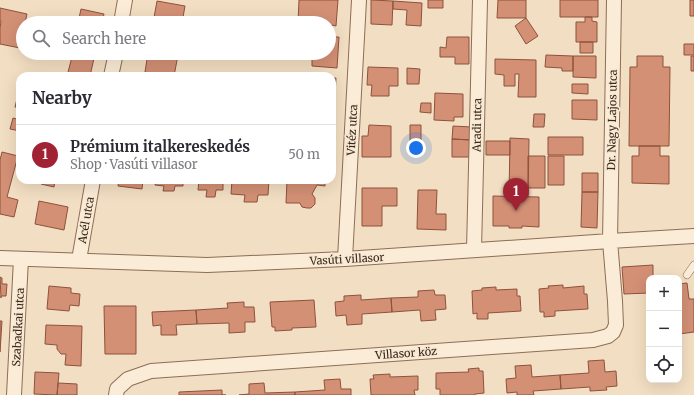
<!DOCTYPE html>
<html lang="en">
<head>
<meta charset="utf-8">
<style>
  :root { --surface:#fff; --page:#f7f7f7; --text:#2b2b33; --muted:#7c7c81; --line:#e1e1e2; --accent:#a12333 }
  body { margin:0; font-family:Merriweather,serif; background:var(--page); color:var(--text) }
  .controls { position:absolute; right:12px; bottom:12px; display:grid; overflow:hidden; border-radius:8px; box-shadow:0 4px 16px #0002 }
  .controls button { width:36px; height:36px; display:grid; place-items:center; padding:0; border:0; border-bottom:1px solid var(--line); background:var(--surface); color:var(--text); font:20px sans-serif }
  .you { position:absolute; left:416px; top:148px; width:14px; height:14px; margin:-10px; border:3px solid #fff; border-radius:50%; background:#1a73e8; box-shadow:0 0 0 6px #1a73e833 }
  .badge { display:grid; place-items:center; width:26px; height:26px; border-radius:50%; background:var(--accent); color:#fff; font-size:13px; font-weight:700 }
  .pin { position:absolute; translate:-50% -33px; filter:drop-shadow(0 1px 2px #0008) }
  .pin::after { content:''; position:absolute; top:21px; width:14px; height:12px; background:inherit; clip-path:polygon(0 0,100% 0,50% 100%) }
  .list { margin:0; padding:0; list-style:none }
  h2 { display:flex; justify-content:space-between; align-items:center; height:52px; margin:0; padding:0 16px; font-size:17px }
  h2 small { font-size:13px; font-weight:400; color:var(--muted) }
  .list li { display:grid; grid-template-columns:26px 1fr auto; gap:12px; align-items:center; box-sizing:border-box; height:60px; padding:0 16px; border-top:1px solid var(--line) }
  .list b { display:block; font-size:15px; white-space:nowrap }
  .list p { margin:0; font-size:13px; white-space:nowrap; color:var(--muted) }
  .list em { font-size:13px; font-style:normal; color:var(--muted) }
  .icon { flex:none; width:22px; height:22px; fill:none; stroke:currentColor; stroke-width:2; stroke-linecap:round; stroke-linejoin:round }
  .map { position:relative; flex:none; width:694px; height:395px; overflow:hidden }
  .search { position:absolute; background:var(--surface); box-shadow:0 4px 16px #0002; left:16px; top:16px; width:320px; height:44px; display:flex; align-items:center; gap:10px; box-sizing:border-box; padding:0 14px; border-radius:22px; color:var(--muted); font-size:15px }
  .panel { position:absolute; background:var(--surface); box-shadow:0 4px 16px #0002; left:16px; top:72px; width:320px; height:112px; border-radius:12px }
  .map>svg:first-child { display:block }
  .building { fill:#d39075; stroke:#8e523c }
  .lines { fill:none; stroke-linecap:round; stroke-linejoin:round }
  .lane-casing { stroke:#8d6d58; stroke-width:8 }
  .street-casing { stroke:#8d6d58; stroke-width:16 }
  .lane { stroke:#fbecd7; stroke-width:7 }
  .street { stroke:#fbecd7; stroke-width:14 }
  .labels { text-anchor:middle; stroke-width:3.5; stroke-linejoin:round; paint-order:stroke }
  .street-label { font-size:11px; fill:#3c281d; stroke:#f8e9d3 }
</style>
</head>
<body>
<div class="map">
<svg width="694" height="395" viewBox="0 0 694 395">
  <rect width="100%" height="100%" fill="#f2dec2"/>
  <path class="building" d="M299,0H338L336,26L332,25V37H339L337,68L312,66V53H329V23H298Z
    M371,0L393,1L392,25L371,24Z
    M428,0H443V8H428Z
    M498,0H526V18H497Z
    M560,0H598V17H560Z
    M690,0H694V16H690Z
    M157,1L185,6L182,23H153Z
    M393,1L422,3L421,26L406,25L407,10L393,9Z
    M0,8L27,14L25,23H23V35L20,48L0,44V28L1,21H0Z
    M81,9L104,14L102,23H78Z
    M585,17H592V21L597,22V42H576V22H585Z
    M526,18L538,36L526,44L515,26Z
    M447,37H469V64H455V57H440V47L446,48Z
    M580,42H593V53H580Z
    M684,44H694V55H684Z
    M73,53H90L95,54L90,76H67Z
    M148,53H169L178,55L174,76H151L152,74L145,72Z
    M546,55L573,56V71H562V68L545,67Z
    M573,56H596V78L573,77Z
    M637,56H663V67H670L669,146H629L630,67H637Z
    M691,56H694V71H691Z
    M495,59L536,60V97H518L519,74H515V86H504V75L495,74Z
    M368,67L398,68V86H389V96H371L372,85H367Z
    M407,68L420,69L419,84H407Z
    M332,78H336L334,113H332Z
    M572,84H588V94L572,93Z
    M20,87V108L15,107Z
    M435,93L463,94V117H454V121L434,120Z
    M572,100H597V120L572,119Z
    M421,103H431V113L420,112Z
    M534,114H545L544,127H533Z
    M13,118L20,120V131L10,129Z
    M369,125L391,126V157H362V136H368Z
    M410,125H421V141H410Z
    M453,126L472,127L471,140L452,139Z
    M548,137H583V155H548Z
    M510,138L529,139L528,197H509Z
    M452,139L471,140V157H452Z
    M486,141H510V155H486Z
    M639,146H660V156H669V184L632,183V156H639Z
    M2,152L18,156L7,197L18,200L14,217L0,214V160Z
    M528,156H545V188H528Z
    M548,156H564V185H548Z
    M582,173H598V192H582Z
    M42,180H55L54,187L41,184Z
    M119,180H143L142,189L118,186Z
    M156,180H183V186H175L174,191H163L164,186L155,185Z
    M199,180H223V190H216L215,197H206L207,190H198Z
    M232,180H269L268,195H258L257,202H244L245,195L231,194Z
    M287,180H325V186L317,185L312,194L315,198V204L311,208H307L302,207L300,203H286Z
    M362,188H397V206H382V226H362Z
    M418,190H437L436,214H446V230L417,229Z
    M582,192H598L597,228L581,227Z
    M493,196L539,197V227L522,226V228H509V226H493Z
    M39,201L68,207L64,230L35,224Z
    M653,265V278H649V293L624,294L622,267Z
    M0,277L2,278V284H7L6,296H1V298Z
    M687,283L689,299H694V332L679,334V284Z
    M563,285V288L584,286V294H587L588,309L555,311V316L544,317V312H540L539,289L549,288L548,286Z
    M49,286L71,288V293L80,294L79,306L70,305L69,311L47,309Z
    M496,287V290L517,289V296H520L521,311L488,313V319H477V313L473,314L472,291L482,290V288Z
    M434,290L435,295H445L446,309L435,310L436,320L421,321L420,310L392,312L391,298L418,297V291Z
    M361,295V300L391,298L392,312L362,314V324L347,325L346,315L336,316L335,302L344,301V296Z
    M314,300L316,327L292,328V330L275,331V327H272L270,302Z
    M244,302V307H254L255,322H245V332L229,333V323L197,324L196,310L228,308L227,303Z
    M104,306H136V354H105Z
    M196,310L197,324L176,325L177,335H161V325L153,326L152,312Z
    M0,321H2L0,352Z
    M46,325L82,326L81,366L65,365L66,354H61L57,349V345L45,344Z
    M604,360L605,372L616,371L617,386L606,387L607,390L590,391V387L561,389L560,375L589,373L588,361Z
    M531,365L532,377L560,375L561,389L533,391L534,395H517V392L507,393L506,379L516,378L515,366Z
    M479,368V371H483L484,393L475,394V395H440V389H436V373L469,372L468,369Z
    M35,372L59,373L57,395L34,394Z
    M390,374V377L418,376V390H414L415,395H371L370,379H374L373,375Z
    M340,379L341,389H351V395H295V392L325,390L324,380Z
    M58,383L77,384V395H57Z
    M264,383L265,393L295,392V395H239L249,394V384Z
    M222,390V395H226H179V392Z"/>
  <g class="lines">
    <defs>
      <path id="lane" d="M687,275L694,265"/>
      <path id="street" d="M121,23L125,0
        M111,76L116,53
        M474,250L480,0
        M0,258L207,265L345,259L610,241L694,236
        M345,259L359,0
        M79,260L93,180
        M14,395L21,259
        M116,395L117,389L128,379L151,371L593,340L608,336L613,332L616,325L615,301L610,241L614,0"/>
    </defs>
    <use href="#lane" class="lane-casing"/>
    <use href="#street" class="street-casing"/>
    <use href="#lane" class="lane"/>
    <use href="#street" class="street"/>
  </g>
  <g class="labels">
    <g class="street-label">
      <text transform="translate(612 120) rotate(-89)" y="4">Dr. Nagy Lajos utca</text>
      <text transform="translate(477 125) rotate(-89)" y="4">Aradi utca</text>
      <text transform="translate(352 130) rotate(-87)" y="4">Vitéz utca</text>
      <text transform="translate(86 220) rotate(-80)" y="4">Acél utca</text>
      <text transform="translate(347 259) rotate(-3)" y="4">Vasúti villasor</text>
      <text transform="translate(18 327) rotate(-87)" y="4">Szabadkai utca</text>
      <text transform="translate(406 353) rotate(-4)" y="4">Villasor köz</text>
    </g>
  </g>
</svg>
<div class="controls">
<button>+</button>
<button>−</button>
<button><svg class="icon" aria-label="locate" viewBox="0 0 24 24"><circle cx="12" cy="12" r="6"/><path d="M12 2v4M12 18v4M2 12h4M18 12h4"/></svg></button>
</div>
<div class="you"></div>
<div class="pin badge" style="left:516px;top:211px">1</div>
<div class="search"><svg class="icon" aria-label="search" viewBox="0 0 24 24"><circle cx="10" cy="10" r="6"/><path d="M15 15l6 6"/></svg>Search here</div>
<section class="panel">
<h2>Nearby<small></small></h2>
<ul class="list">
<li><span class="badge">1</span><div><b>Prémium italkereskedés</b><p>Shop · Vasúti villasor</p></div><em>50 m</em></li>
</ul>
</section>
</div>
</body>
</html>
